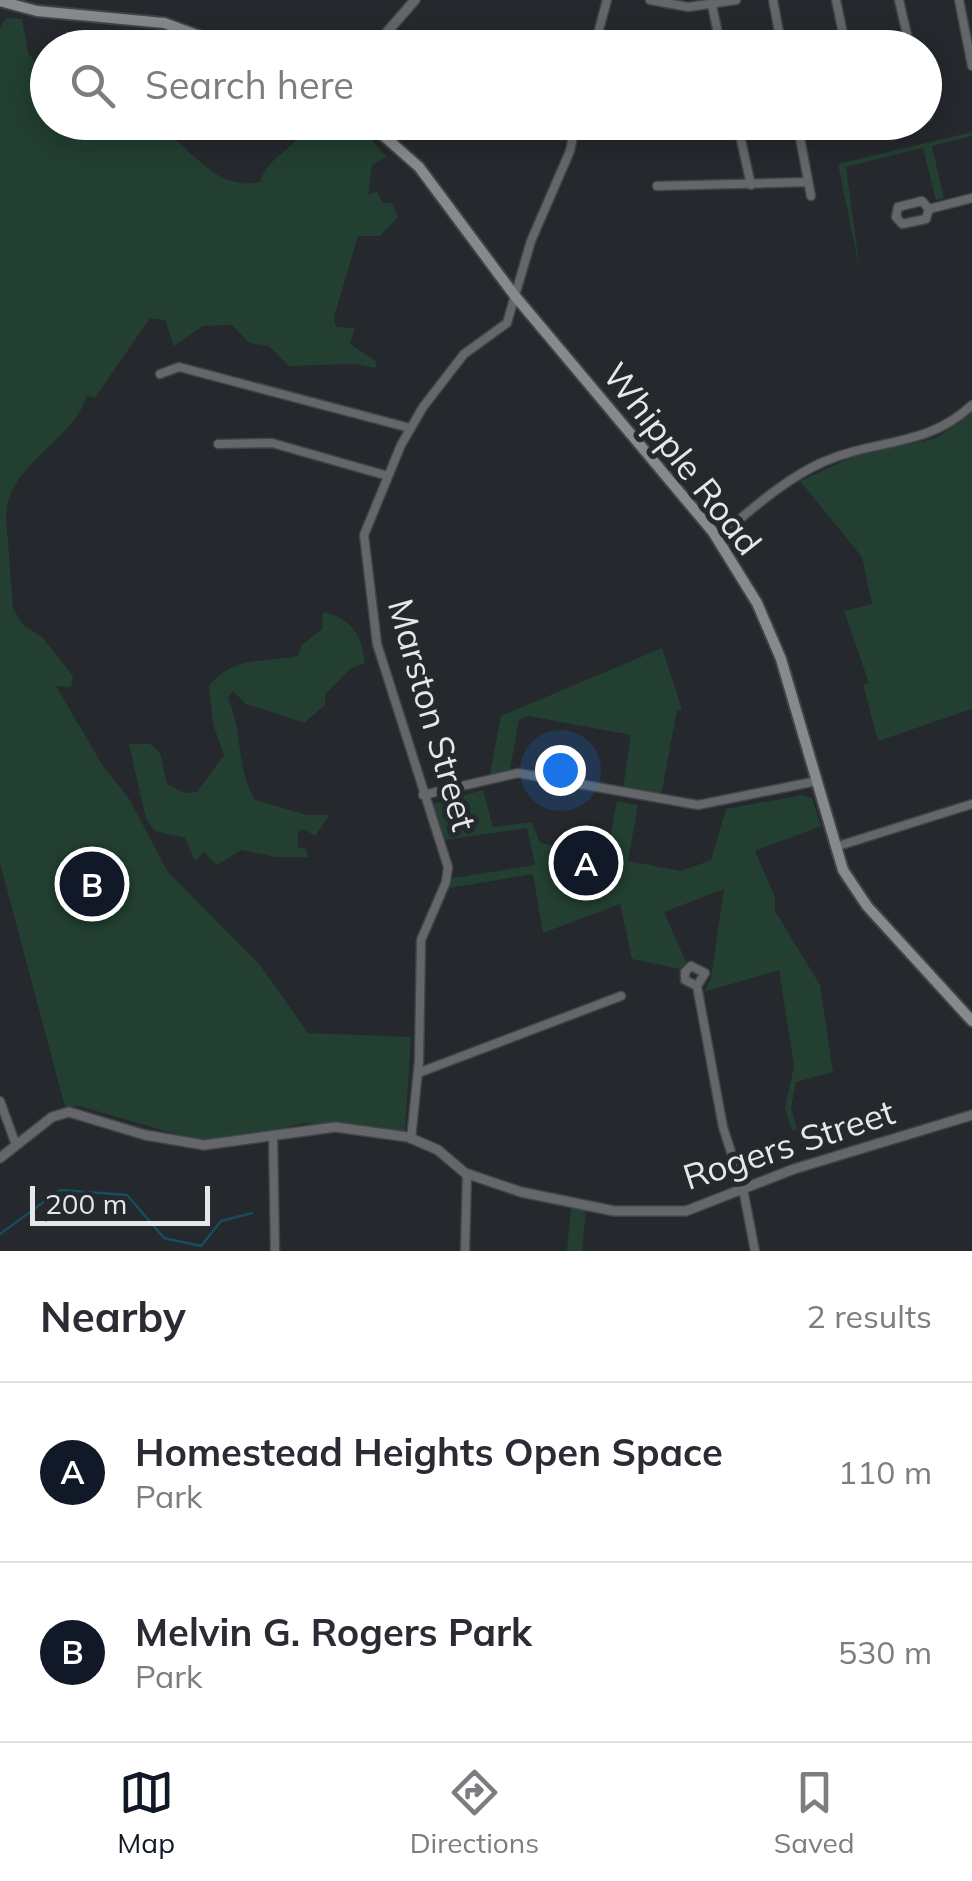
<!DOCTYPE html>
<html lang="en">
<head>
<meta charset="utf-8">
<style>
  :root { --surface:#fff; --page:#f7f7f7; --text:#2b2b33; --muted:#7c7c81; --line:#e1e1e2; --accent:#111827 }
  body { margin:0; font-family:Mulish,sans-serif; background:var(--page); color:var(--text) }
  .scale { position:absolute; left:30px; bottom:25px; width:180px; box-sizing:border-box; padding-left:10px; border:5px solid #e5e7ea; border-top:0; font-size:28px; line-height:35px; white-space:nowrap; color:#e5e7ea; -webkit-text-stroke:8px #25282d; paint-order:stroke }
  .you { position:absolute; left:560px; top:770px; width:35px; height:35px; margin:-25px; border:8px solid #fff; border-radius:50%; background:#1a73e8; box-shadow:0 0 0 15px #1a73e833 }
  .badge { display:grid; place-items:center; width:65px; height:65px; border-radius:50%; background:var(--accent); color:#fff; font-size:32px; font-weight:700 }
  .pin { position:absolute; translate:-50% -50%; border:5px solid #fff; box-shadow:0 2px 10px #0006 }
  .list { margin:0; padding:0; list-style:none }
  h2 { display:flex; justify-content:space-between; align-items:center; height:130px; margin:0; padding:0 40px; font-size:42px }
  h2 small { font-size:32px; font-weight:400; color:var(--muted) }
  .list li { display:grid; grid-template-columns:65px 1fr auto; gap:30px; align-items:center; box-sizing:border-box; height:180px; padding:0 40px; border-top:2px solid var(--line) }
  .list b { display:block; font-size:38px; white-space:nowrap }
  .list p { margin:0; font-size:32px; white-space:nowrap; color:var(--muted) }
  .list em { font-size:32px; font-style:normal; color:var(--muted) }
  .icon { flex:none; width:55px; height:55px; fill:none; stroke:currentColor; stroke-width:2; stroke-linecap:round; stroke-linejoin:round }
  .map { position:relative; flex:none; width:972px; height:1251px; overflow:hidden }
  .search { position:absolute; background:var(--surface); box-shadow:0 5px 25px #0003; left:30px; right:30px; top:30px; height:110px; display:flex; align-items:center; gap:25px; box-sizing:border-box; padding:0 35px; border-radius:55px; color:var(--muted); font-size:38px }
  .sheet { height:490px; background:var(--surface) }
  nav { display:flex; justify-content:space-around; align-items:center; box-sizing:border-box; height:140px; border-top:2px solid var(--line); background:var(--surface); font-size:28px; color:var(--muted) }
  nav a { display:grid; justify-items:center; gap:5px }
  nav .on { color:var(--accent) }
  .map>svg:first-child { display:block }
  .green { fill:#223f31 }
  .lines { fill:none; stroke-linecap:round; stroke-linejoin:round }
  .stream { stroke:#154e5c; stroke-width:2.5 }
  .minor-casing { stroke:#404347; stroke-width:11 }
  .tertiary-casing { stroke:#404347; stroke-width:12 }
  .secondary-casing { stroke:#404347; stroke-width:14 }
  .minor { stroke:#656669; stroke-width:8 }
  .tertiary { stroke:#656669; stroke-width:9 }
  .secondary { stroke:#87898d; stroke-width:10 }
  .labels { text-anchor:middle; stroke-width:10; stroke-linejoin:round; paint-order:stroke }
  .street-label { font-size:35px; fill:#e5e7ea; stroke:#25282d }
</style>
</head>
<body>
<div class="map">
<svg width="972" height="1251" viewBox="0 0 972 1251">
  <rect width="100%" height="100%" fill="#25282d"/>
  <path class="green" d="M6,18L22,19L28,53L47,78L48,122C78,123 123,114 151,125C190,140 211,193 260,182C268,158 288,152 303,133L320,135L336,123H356L387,157L372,165L368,195L377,192L383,203H392L398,217L380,236H358L334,317L336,327L355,328L350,344L377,362L375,368L355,364L289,366L269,346L249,343L232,325L203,326L174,346L165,320L150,318L95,398L87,396C72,442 7,465 6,516L13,608L23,625L42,637L73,676L71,687L56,686L103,766L128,797L168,872L260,965L308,1033L411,1037L405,1131L304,1123L233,1139H193L79,1106L65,1107L0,863V28Z
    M972,132V136L932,146L944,198L936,200L923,148L846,167L860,271L838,164Z
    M972,413V709L878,741L863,685L869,683L844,611L872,604L862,557L800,481L853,457L937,438Z
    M323,612C350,617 362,634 365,663L351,668L325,695V705L304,723L246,704L233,691L228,698C243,731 236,769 255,800L307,815H330L315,836L304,829L298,831V847L306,849L308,857H276L241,850L217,865L204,852L195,861L185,838L155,831L146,819L129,744H150L160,753L167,784L185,793L197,792L224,755L213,724L209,686C234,655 264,663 298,656L301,646L322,629Z
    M662,648L682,709L677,710L661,796L623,788L631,735L528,716L519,720L510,770L490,774L501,716Z
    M483,790L493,827L532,822L540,843L607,855L617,801L638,805L628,861L681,871L711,860L726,809L803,795L812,798L821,826L755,851L775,897V911L820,985L833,1072L796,1082L791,1108L797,1129L792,1131L785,1108L794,1066L779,970L704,992L711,978L724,889L664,912L686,962L680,969L632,959L620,904L543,933L533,874L450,888L453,878L535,865L527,828L445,840L433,804Z
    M571,1207L586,1210L582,1251H567Z"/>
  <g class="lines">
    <path class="stream" d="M0,1234L60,1190L127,1195L164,1238L201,1246L221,1221L252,1213"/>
    <defs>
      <path id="minor" d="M650,0L688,7L736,0
        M773,0L782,48
        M836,0L846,48
        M899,0L910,48
        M959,0L972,66
        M712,5L721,48
        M594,48L607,0
        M924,109L927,117
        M737,122L751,185
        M797,122L811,196
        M657,186L808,182
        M929,209L922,201L898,207L896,217L902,224L926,219L929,209L972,198
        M160,374L179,367L410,428
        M218,444L272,443L388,476
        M717,538C750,511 783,480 823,462C878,438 926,448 972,405
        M423,795L518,773L698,805L817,781
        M835,847L972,804
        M697,986L685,980V972L691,966L705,973L697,986L723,1127L743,1189L755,1251
        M418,1073L621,996
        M0,1101L16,1145
        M273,1135L275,1251
        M411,1139L419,1061L421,940L446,882L448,867L377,644L364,535L401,445L423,407L464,354L507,323L531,241L570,151L576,122
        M465,1251L467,1174"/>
      <path id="tertiary" d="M373,48L415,0
        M0,1158L52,1117L69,1112L145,1135L204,1145L335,1127L408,1137L438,1150L465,1173L521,1192L614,1211H686L794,1169L972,1115"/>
      <path id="secondary" d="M0,1L37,11L164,23L233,48
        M368,122L419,167L515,296L713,532L757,603L781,659L843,870L867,906L972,1021"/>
    </defs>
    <use href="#minor" class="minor-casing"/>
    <use href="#tertiary" class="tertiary-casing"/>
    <use href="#secondary" class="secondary-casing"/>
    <use href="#minor" class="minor"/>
    <use href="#tertiary" class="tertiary"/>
    <use href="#secondary" class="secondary"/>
  </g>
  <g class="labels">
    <g class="street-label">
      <text transform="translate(682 459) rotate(52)" y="12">Whipple Road</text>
      <text transform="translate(432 715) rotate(74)" y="12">Marston Street</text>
      <text transform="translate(789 1145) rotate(-18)" y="12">Rogers Street</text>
    </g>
  </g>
</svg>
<div class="scale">200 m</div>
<div class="you"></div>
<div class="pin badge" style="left:586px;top:863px">A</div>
<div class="pin badge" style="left:92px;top:884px">B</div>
<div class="search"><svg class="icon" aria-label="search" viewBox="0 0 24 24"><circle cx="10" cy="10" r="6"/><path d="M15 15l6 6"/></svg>Search here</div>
</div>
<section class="sheet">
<h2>Nearby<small>2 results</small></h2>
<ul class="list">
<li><span class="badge">A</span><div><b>Homestead Heights Open Space</b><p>Park</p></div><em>110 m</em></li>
<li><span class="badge">B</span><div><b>Melvin G. Rogers Park</b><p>Park</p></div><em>530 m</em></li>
</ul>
</section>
<nav>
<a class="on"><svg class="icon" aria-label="map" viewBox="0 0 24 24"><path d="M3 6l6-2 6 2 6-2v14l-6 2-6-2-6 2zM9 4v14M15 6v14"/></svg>Map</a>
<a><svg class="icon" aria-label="directions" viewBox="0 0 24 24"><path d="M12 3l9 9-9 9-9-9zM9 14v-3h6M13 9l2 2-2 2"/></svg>Directions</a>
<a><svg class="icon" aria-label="saved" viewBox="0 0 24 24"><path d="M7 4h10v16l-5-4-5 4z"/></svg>Saved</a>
</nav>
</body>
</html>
